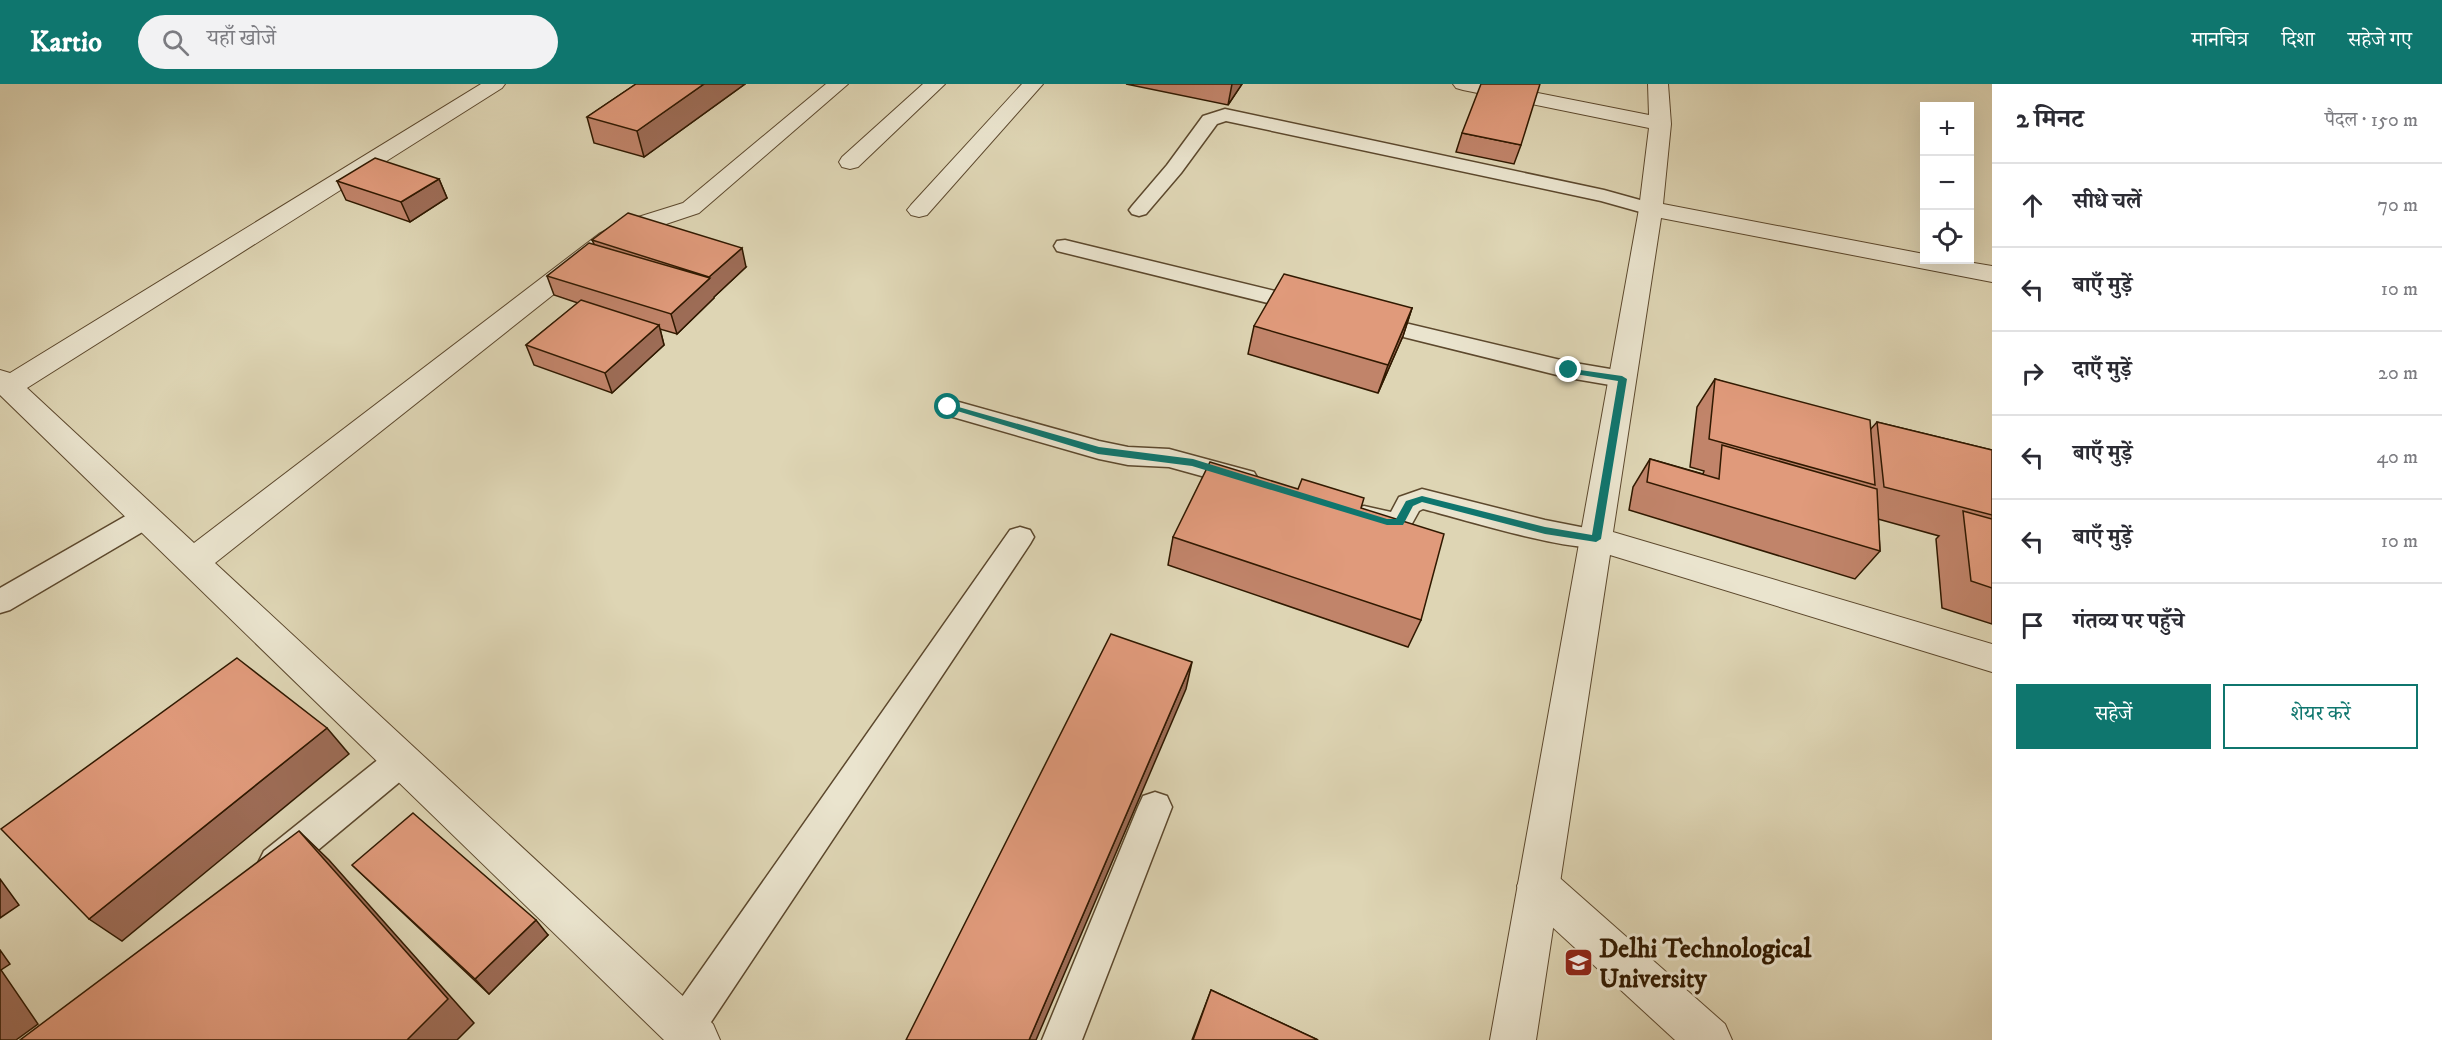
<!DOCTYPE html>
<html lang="hi">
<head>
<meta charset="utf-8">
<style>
  :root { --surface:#fff; --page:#f2f2f3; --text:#2b2b33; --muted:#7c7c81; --line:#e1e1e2; --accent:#0f766e }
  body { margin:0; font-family:"IM FELL DW Pica","Noto Serif Devanagari",serif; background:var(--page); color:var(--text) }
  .controls { position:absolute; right:18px; top:18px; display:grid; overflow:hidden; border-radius:0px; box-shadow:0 6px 24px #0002 }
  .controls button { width:54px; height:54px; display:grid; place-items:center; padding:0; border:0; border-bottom:2px solid var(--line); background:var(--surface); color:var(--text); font:30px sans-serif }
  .stop { position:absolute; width:18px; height:18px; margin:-14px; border:4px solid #0f766e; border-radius:50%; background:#fff }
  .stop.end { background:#0f766e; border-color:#fff; box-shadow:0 2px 6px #0008 }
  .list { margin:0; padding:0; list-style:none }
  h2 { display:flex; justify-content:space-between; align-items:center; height:78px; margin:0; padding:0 24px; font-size:26px }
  h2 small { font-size:20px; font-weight:400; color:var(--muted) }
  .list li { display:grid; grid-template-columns:39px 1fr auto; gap:18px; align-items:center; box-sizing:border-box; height:84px; padding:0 24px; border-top:2px solid var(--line) }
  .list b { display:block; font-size:22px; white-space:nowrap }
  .list em { font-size:20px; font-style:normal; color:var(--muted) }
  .actions { display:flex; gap:12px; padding:18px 24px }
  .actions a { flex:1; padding:14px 0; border:2px solid var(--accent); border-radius:0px; text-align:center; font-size:21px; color:var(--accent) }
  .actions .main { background:var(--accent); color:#fff }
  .icon { flex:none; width:33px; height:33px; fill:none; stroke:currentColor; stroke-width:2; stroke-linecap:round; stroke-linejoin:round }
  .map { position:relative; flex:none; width:1992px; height:956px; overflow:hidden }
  header { display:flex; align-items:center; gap:36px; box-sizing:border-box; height:84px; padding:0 30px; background:var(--accent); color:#fff }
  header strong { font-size:28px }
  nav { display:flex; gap:33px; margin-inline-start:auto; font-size:21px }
  .search { width:420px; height:54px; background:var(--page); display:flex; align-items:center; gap:15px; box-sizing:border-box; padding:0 21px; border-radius:33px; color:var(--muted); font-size:22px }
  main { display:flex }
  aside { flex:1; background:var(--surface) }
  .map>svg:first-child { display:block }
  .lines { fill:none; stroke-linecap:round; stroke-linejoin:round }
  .service-casing { stroke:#5c482d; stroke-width:3 }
  .minor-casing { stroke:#5c482d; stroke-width:2 }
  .tertiary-casing { stroke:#5c482d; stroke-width:2 }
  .service { fill:#eae4ce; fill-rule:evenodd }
  .minor { fill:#eae4ce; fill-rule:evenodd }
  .tertiary { fill:#eae4ce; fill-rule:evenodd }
  .wall { fill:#c1846a; stroke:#301900; stroke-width:1.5 }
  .shaded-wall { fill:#9d6c56; stroke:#301900; stroke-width:1.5 }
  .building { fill:#e09a7b; stroke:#301900; stroke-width:1.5 }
  .route { fill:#0f766e }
  .labels { text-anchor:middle; stroke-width:6; stroke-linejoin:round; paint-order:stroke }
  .near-poi-label { font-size:26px; font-weight:bold; fill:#301900; stroke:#eae4ce; text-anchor:start }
</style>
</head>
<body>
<header>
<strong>Kartio</strong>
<div class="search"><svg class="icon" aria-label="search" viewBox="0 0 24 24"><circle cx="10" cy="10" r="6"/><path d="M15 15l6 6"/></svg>यहाँ खोजें</div>
<nav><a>मानचित्र</a><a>दिशा</a><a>सहेजे गए</a></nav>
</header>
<main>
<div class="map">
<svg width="1992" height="956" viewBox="0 0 1992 956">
  <rect width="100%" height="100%" fill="#ded5b4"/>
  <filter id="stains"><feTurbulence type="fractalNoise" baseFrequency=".00333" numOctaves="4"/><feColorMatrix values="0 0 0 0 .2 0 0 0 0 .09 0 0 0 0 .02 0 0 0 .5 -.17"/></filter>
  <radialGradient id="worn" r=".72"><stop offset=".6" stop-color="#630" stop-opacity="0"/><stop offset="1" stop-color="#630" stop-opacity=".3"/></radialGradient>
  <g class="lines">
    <defs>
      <path id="service" d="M1225,25L1604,106L1658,121L1661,125L1658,129L1651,131L1601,117L1226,37L1217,40L1181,89L1146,130L1139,132L1132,130L1129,126L1132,122L1167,81L1203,32Z
        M1065,156L1316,217L1319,222L1316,227L1308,229L1057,167L1054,162L1057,157Z
        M1367,230L1569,278L1622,287L1631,289L1634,295L1631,301L1622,303L1569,294L1359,242L1355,237L1359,232Z
        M948,315L1099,357L1128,363L1169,365L1254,388L1258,395L1254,402L1245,404L1169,383L1128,381L1099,375L939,329L936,323L939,317Z
        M1422,405L1545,436L1606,448L1610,455L1606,462C1577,471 1459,434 1423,425L1419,427L1409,445C1390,451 1373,445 1354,439L1350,432L1354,425L1364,422L1391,428L1399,413Z
        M146,423L156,426L160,433L156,440L10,526L0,529V504L136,426Z
        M1020,443L1030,446L1034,453L1030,460L699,956H669L664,944L670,930L1010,446Z
        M402,662L414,666L418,676L414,686L288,791L276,796L264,791L258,779L264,767L390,666Z
        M1155,708L1167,712L1172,723L1082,956H1042L1138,723L1143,712Z"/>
      <path id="minor" d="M481,0H505L502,4L27,304L194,459L599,150L619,139L683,119L826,0H848L699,129L636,150L617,160L215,479L713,940L720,956H664L0,311V286L10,289Z
        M923,0H945L858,83L850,85L842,83L839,78L842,73Z
        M1022,0H1043L927,131L919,133L911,131L907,126L911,121Z
        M1453,0H1493L1649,31L1648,0H1668L1671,40L1663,120L1924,170V176H1956L1992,182V198L1661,134L1613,448L1992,560V588L1610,471L1536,956H1490L1639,125L1649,44L1463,6L1456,4Z"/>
      <path id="tertiary" d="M1538,782L1553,788L1725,940L1732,956H1675L1523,816L1517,802L1523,788Z"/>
    </defs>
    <use href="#service" class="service-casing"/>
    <use href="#minor" class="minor-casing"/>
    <use href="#tertiary" class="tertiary-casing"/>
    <use href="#service" class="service"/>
    <use href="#minor" class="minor"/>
    <use href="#tertiary" class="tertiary"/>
  </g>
  <path class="wall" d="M636,0H745L644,73L594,59L587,33Z
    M1126,0H1242L1228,21Z
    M1462,49L1521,61L1514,80L1456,68Z
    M439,95L447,114L410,138L346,116L337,97Z
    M592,156L746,183L714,213V214L677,250L660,245L664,261L612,309L534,281L526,261L578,219L554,211L547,192L594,160Z
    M1412,224L1403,252L1378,309L1248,270L1254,242Z
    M1715,295L1870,346L1877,338L1992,366V540L1942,524L1936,455L1939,452L1878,435L1880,467L1855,495L1629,426L1633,403L1650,375L1703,390L1704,387L1690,383L1697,323Z
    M1361,424L1421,536L1408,563L1168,481L1173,453Z
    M352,781L548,851L489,910Z
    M1211,906L1318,956H1192Z"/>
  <path class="shaded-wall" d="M704,0H745L644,73L637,47Z
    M1232,0H1242L1228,21Z
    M439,95L447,114L410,138L401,118Z
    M742,164L746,183L714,213V214L677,250L671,230L709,195V193Z
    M1412,224L1403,252L1378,309L1388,281Z
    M659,241L664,261L612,309L605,289Z
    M1192,578L1186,605L1036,956H1029Z
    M327,644L349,670L122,857L89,835Z
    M299,747L329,776L474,939L457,956H407Z
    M0,795L19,821L0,834Z
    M536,836L548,851L489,910L475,895Z
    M0,866L10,880L1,886L38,940L16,956H0Z"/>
  <path class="building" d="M636,0H704L637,47L587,33Z
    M1481,0H1540L1521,61L1462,49Z
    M375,74L439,95L401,118L337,97Z
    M628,129L742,164L709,193L592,156Z
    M589,159L710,194L671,230L547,192Z
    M1284,190L1412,224L1388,281L1254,242Z
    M581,216L659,241L605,289L526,261Z
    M1715,295L1870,336L1875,401L1709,355Z
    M1877,338L1992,366V431L1884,403Z
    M1722,361L1877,405L1880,467L1647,398L1650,375L1719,395Z
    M1210,378L1298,405L1302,395L1364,414L1361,424L1444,450L1421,536L1173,453Z
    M1963,427L1992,435V504L1971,497Z
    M1111,550L1192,578L1029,956H906Z
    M237,574L327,644L89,835L1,745Z
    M413,729L536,836L475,895L352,781Z
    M299,747L448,915L407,956H20Z
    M1211,906L1318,956H1193Z"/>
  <path class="route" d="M1566,284L1622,292L1627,295L1601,455L1596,458L1545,450L1422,418L1413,422L1403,441H1387L1192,382L1098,370L944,323L948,320L1099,363L1193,375L1387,435H1396L1406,417L1422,412L1545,443L1592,451L1618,297L1569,289L1565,286Z"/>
  <defs>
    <symbol id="university-square" viewBox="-11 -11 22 22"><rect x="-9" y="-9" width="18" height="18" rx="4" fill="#8f2418" stroke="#eae4ce"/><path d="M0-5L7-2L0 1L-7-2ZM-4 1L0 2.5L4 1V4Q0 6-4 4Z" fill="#fff"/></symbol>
  </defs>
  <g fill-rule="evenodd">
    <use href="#university-square" x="1562" y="862" width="33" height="33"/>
  </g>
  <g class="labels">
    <g class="near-poi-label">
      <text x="1599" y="873">Delhi Technological<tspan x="1599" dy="30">University</tspan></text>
    </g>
  </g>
  <rect width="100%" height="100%" filter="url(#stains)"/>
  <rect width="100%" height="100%" fill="url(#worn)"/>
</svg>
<div class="controls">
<button>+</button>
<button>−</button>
<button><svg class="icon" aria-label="locate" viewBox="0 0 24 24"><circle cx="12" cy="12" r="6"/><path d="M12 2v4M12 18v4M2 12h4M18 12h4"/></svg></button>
</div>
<div class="stop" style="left:948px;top:323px"></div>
<div class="stop end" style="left:1569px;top:286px"></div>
</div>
<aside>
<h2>2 मिनट<small>पैदल · 150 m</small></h2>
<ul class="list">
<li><svg class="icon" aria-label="ahead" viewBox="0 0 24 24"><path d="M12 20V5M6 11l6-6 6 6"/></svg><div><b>सीधे चलें</b></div><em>70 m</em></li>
<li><svg class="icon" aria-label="left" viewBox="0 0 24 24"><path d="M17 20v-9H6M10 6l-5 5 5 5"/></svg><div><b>बाएँ मुड़ें</b></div><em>10 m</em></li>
<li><svg class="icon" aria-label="right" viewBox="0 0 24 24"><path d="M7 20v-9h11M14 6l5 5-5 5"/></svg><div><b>दाएँ मुड़ें</b></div><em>20 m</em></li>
<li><svg class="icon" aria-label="left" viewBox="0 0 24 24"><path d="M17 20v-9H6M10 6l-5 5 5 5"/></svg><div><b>बाएँ मुड़ें</b></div><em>40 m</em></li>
<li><svg class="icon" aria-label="left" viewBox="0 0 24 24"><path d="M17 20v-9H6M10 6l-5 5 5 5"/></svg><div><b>बाएँ मुड़ें</b></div><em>10 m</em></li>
<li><svg class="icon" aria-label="arrive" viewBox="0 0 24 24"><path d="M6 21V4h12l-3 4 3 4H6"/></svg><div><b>गंतव्य पर पहुँचे</b></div></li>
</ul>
<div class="actions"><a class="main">सहेजें</a><a>शेयर करें</a></div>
</aside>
</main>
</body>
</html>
